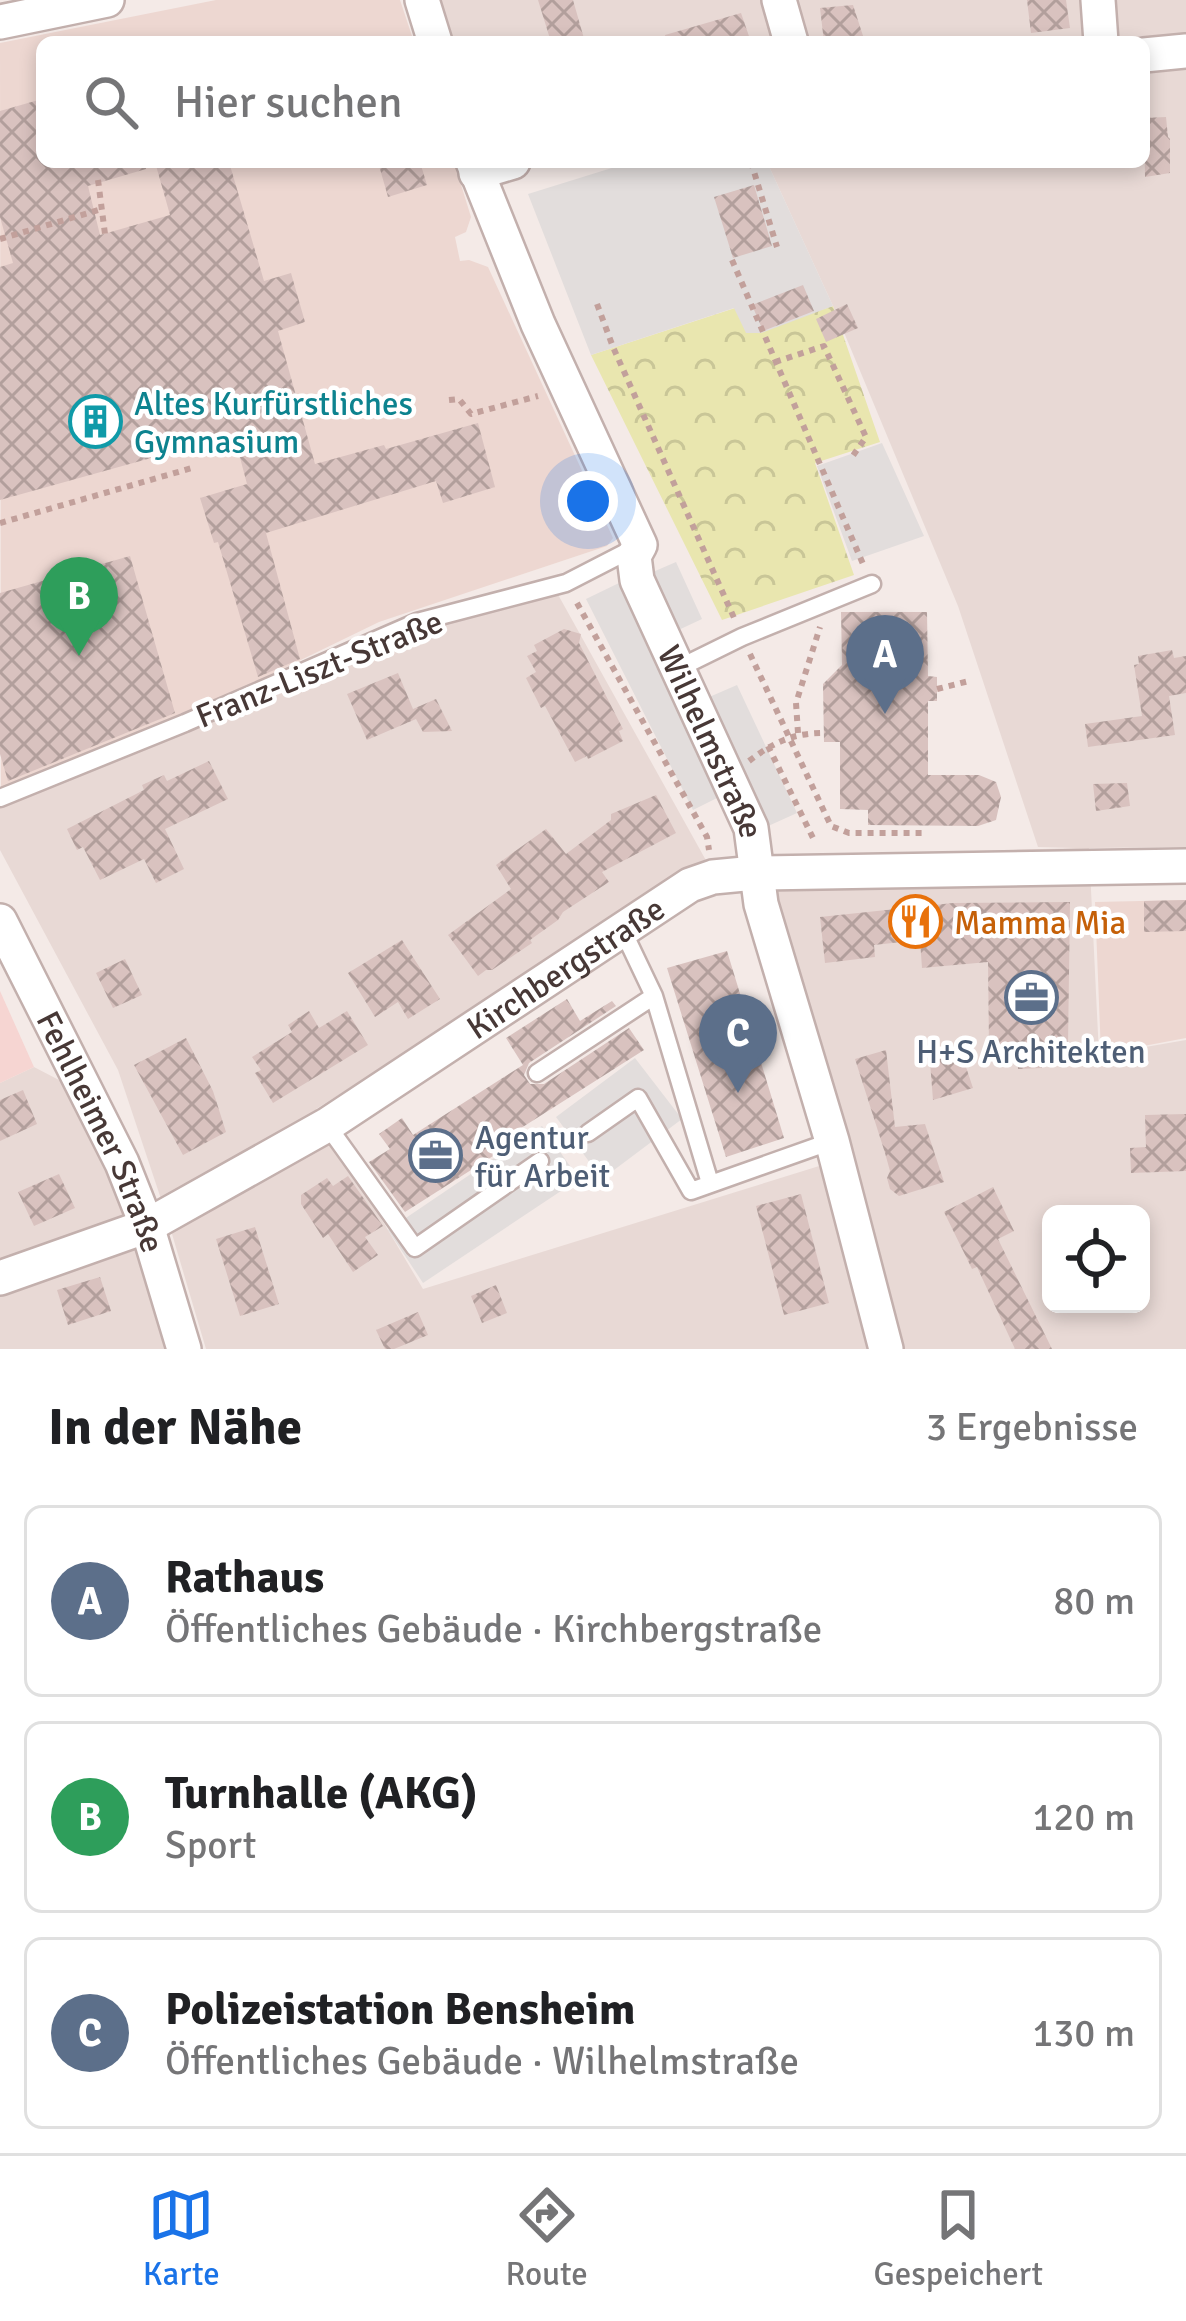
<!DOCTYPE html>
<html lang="de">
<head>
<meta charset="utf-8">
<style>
  :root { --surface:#fff; --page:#f2f2f2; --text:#202124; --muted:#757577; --line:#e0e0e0; --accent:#1a73e8 }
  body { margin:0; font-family:Signika,sans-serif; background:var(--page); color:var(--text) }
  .controls { position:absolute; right:36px; bottom:36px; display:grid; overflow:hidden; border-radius:18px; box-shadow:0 6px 18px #0003 }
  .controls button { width:108px; height:108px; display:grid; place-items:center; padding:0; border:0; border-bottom:3px solid var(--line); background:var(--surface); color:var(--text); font:60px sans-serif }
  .you { position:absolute; left:588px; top:501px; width:42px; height:42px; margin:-30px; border:9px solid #fff; border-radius:50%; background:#1a73e8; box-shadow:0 0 0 18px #1a73e833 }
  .badge { display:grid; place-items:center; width:78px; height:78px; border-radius:50%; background:var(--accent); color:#fff; font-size:39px; font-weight:700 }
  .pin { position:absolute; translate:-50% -99px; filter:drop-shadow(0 3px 6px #0008) }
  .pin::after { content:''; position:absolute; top:63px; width:42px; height:36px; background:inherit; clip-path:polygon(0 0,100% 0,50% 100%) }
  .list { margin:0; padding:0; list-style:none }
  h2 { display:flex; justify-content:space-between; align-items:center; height:156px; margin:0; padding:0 48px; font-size:51px }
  h2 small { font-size:39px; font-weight:400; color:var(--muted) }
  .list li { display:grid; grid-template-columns:78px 1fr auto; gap:36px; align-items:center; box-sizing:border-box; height:192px; margin:0 24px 24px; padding:0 24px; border:3px solid var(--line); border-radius:18px }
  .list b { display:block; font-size:45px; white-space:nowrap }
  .list p { margin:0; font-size:39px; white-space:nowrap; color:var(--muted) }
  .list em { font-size:39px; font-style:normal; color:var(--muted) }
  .icon { flex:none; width:66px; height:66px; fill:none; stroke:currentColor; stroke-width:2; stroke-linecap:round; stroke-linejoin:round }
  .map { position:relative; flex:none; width:1186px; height:1349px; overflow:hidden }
  .search { position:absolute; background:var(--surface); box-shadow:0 6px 18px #0003; left:36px; right:36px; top:36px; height:132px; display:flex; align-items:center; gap:30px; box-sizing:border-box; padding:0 42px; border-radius:18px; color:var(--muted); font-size:45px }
  .sheet { height:804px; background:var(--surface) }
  nav { display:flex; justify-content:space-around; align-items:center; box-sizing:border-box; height:168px; border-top:3px solid var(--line); background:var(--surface); font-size:33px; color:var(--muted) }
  nav a { display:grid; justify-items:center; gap:6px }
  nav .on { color:var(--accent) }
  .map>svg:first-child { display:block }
  .residential { fill:#e8d9d5; fill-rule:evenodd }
  .commercial { fill:#f6d5d2 }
  .education { fill:#edd7d1 }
  .forest { fill:url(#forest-crowns) }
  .parking { fill:#e2dddc }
  .building { fill:url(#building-cross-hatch) }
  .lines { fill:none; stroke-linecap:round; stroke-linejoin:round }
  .service-casing { stroke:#c3b0ad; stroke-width:21 }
  .minor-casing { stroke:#c3b0ad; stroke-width:38 }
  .path { stroke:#c2a09b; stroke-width:6; stroke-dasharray:6 6; stroke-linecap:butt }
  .service { stroke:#fff; stroke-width:16 }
  .minor { stroke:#fff; stroke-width:33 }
  .labels { text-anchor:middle; stroke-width:9; stroke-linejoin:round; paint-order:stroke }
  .culture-label { font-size:33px; fill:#0d838f; stroke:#fff; text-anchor:start }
  .street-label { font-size:33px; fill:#473836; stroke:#fff }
  .food-label { font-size:33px; fill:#c56008; stroke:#fff; text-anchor:start }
  .service-label { font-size:33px; fill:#4e5e75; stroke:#fff }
</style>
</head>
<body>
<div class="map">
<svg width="1186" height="1349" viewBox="0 0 1186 1349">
  <defs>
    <pattern id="forest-crowns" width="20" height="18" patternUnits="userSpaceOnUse" patternTransform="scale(3)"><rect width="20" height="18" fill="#e9e6af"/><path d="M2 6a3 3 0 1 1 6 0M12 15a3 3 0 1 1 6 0" fill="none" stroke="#c9c697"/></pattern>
    <pattern id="building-cross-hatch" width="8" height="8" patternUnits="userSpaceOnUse" patternTransform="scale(3)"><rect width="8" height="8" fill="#d9c2bf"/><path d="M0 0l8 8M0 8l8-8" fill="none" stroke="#b29f9c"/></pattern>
  </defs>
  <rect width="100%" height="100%" fill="#f4eae7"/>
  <path class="residential" d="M434,0H1186V847L1089,848L1099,1055L1186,1040V1349H206L167,1217L118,1070L0,850V805L415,629L551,582L708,864L316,1109L423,1289L845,1158L852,1176L768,865L836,855L1076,848L1038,847L958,606L833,306L767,162H1144V42H444ZM1051,1214H1141V1304H1051Z
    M34,1067L82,1092L177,1349H0V1083Z"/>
  <path class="commercial" d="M0,991L34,1067L0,1083Z"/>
  <path class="education" d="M216,0H400L414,42H42V162H454L471,217L466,232L455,237L460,261L469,260L488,267L613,538L607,546L379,622L177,720L11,791L1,788L0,43Z
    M1186,900V1038L1101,1054L1095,902Z"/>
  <path class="forest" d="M833,306L880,442L815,463L854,575L722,620L591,355L735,308L747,333Z"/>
  <path class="parking" d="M631,162H767L833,306L761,333H746L734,308L591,355L528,194Z
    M882,443L924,536L852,561L817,466Z
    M676,562L702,619L672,633L646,575Z
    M619,583L725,794L693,810L586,599Z
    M737,685L797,813L766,827L707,698Z
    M635,1058L682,1119L602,1179L556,1117Z
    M542,1126L579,1179L423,1283L388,1230Z"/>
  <path class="building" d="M538,0H573L585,42H551Z
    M1027,0H1066L1070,28L1031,33Z
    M853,5L865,42H824L820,8Z
    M741,13L751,42H666L665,35Z
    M42,99V162H145L146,169L88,186L100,235L170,215L155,162H229L264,281L291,273L305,322L278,331L315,464L384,445L386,449L478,423L495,487L443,503L436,481L266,533L300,659L258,677L218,542L214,543L200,498L247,484L234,435L0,500V267L13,263L0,217V111Z
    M1166,117L1168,137L1170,139V173L1145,177L1144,118Z
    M378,162H420L427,185L388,197Z
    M754,185L772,246L733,258L714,197Z
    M803,285L814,311L763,331L752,305Z
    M847,304L858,328L826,342L816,319Z
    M130,556L175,713L8,781L0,754V593Z
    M841,612H927L928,676L937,677V701H928V775H979L996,782L1001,797L996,820L978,826L868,825V810L840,809V742H824L823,684L842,665Z
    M564,629L581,634L579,643L623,729L619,731L623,741L588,759L587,756L575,762L545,706L541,708L526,678L536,672L527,656L537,651L534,645Z
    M1172,650L1174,658L1186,656V693L1169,696L1175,735L1088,747L1085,724L1142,716L1134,665L1139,664L1138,656Z
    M398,673L413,709L436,699L452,731L423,732L416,719L367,740L347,694Z
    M209,761L228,799L165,829L184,869L156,883L144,859L100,880L83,847L77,850L67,829L144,790L142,785L164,775L167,781Z
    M1127,783L1130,806L1096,811L1093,784Z
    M656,795L676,833L602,872L609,882L563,912L558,920L530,940L532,943L492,970H486L478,976L448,935L511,889L496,865L546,829L566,854L611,820V814Z
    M1186,900V931L1144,932V901Z
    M1070,902L1068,1046H1048V1051L1042,1052V1068L1018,1069L1017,1046L989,1047L988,962L922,968L920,940L874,945L875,957L825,963L820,917L953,903Z
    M402,940L440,999L408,1019L398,1002L375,1017L348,973Z
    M727,951L784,1138L726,1157L667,968Z
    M125,959L142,995L113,1008L96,973Z
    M567,999L580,1021L612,1001L616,1006L529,1063L524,1075L530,1084H544L629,1028L644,1050L518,1130L523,1137L405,1212L369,1162L390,1149L379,1134L402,1118L413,1135L523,1065L506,1038Z
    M309,1011L319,1028L347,1011L368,1045L273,1103L255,1073L261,1070L252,1057L292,1032L288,1025Z
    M186,1038L213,1091L226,1132L183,1155L134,1065Z
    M886,1050L895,1127L925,1124L944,1182L899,1196L890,1189L887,1178L890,1171L885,1153L855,1059Z
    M961,1052L973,1088L933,1100L930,1062Z
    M23,1090L37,1124L0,1141V1100Z
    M1186,1114V1171L1131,1173L1130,1148L1146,1147L1145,1115Z
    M59,1174L75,1208L34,1226L18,1192Z
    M348,1176L383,1226L365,1237L378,1255L353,1272L328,1234L323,1238L301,1204V1195L327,1178L333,1186Z
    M993,1187L1014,1231L998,1239L1052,1349H1015L977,1267L972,1269L944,1212Z
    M801,1194L829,1303L784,1315L756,1206Z
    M255,1227L279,1304L240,1316L216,1239Z
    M100,1277L111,1311L68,1325L57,1290Z
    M496,1285L507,1313L482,1323L471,1296Z
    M418,1312L428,1335L394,1349H385L376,1330Z"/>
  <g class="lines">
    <defs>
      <path id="service" d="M677,669L742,637L872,584
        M0,798L185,723L417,622L566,583L634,548
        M623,931L654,996
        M537,1073L654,996L710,1183
        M327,1125L415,1248L540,1161
        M588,1133L638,1098L691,1191L832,1141"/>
      <g id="minor">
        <path d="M422,0L435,42"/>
        <path d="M779,0L791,42"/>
        <path d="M1098,0L1101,42"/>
        <path d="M0,22L107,0"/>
        <path d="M1144,55L1186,51"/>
        <path id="s1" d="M473,162L538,324L640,545L634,556L637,580L751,828L761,904L832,1141L886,1349"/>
        <path d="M476,173L513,162"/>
        <path id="s2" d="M0,921L122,1163L147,1226L184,1349"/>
        <path id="s3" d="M0,1278L147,1226L327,1125L690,885L713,877L755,873L1186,866"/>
      </g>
    </defs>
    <use href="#service" class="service-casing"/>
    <use href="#minor" class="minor-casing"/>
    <path class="path" d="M93,162L95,167
      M751,162L777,247
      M98,180L105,234
      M0,239L102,209
      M732,260L863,564
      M597,304L613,347L735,620
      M775,362L824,346L866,437L852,457
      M449,400L459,399L471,414L538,396
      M0,523L192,468
      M577,603L707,837L709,850
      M750,654L831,826L849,833H925
      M937,689L969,681
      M798,733L796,703L820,627
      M768,746L814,840
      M749,761C774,742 793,733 824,733"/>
    <use href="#service" class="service"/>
    <use href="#minor" class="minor"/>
  </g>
  <defs>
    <symbol id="building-ring" viewBox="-11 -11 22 22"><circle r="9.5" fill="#fff" stroke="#0f9aa8" stroke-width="1.5"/><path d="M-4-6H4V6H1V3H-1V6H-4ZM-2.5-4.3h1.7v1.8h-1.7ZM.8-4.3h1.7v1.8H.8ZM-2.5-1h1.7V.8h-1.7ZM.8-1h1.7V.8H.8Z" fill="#0f9aa8"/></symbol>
    <symbol id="restaurant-ring" viewBox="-11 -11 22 22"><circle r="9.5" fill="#fff" stroke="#e8710a" stroke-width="1.5"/><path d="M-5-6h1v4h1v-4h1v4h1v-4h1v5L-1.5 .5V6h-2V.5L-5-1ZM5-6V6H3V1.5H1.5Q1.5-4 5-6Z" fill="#e8710a"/></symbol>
    <symbol id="office-ring" viewBox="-11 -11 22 22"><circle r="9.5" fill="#fff" stroke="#5c6f8a" stroke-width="1.5"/><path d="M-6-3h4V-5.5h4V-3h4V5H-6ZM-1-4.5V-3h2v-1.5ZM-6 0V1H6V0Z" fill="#5c6f8a"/></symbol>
  </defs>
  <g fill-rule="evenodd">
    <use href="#building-ring" x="66" y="392" width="59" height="59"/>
    <use href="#restaurant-ring" x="886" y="892" width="59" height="59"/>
    <use href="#office-ring" x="1002" y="968" width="59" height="59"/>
    <use href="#office-ring" x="406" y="1126" width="59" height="59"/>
  </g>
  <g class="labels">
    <g class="culture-label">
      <text x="134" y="415">Altes Kurfürstliches<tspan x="134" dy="38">Gymnasium</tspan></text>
    </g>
    <g class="street-label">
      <text transform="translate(319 668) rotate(-22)" y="12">Franz-Liszt-Straße</text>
      <text dy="12" stroke="none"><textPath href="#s1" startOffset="633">Wilhelmstraße</textPath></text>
      <text dy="12" stroke="none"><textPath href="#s3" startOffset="648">Kirchbergstraße</textPath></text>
      <text dy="12" stroke="none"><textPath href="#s2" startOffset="234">Fehlheimer Straße</textPath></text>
    </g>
    <g class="food-label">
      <text x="954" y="934">Mamma Mia</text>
    </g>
    <g class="service-label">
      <text x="1031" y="1063">H+S Architekten</text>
      <text x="475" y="1149" text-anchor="start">Agentur<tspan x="475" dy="38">für Arbeit</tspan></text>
    </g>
  </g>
</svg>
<div class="controls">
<button><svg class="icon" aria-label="locate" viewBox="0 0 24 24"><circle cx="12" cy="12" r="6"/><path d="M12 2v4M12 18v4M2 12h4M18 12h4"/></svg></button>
</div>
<div class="you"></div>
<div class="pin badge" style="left:885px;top:714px;background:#5c6f8a">A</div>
<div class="pin badge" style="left:79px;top:656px;background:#2e9e5b">B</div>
<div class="pin badge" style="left:738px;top:1093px;background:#5c6f8a">C</div>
<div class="search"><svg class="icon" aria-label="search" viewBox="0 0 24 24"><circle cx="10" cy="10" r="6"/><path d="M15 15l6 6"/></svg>Hier suchen</div>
</div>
<section class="sheet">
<h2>In der Nähe<small>3 Ergebnisse</small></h2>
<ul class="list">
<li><span class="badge" style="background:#5c6f8a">A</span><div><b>Rathaus</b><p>Öffentliches Gebäude · Kirchbergstraße</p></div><em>80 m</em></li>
<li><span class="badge" style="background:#2e9e5b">B</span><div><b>Turnhalle (AKG)</b><p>Sport</p></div><em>120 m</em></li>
<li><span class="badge" style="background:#5c6f8a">C</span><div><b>Polizeistation Bensheim</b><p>Öffentliches Gebäude · Wilhelmstraße</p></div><em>130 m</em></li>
</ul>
</section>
<nav>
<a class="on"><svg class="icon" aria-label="map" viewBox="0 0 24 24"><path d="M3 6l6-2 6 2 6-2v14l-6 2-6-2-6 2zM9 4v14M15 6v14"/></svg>Karte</a>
<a><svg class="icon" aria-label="directions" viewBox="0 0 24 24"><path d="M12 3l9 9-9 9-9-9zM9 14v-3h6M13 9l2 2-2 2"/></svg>Route</a>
<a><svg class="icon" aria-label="saved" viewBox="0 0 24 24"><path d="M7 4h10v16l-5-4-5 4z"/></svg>Gespeichert</a>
</nav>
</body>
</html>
